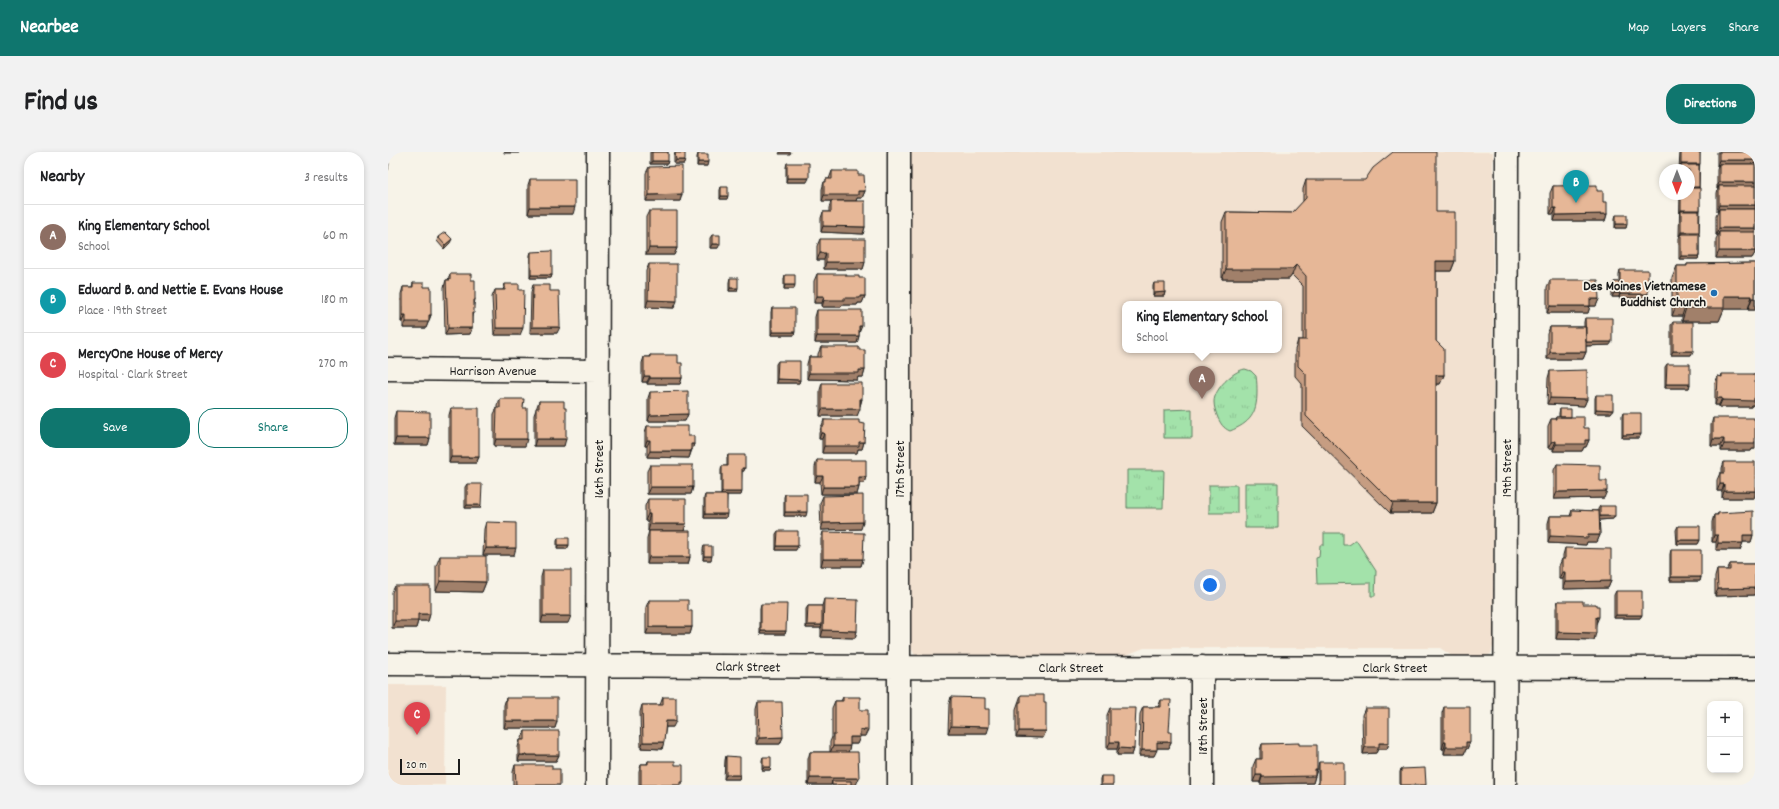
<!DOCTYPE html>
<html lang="en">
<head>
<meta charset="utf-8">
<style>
  :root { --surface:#fff; --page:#f2f2f2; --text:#202124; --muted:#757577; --line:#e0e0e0; --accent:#0f766e }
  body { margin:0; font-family:Dekko,sans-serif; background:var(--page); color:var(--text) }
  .controls { position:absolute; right:12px; bottom:12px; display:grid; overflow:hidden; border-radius:8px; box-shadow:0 2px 6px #0003 }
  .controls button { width:36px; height:36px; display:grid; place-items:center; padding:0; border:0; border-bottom:1px solid var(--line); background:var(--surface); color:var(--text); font:20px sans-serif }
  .compass { position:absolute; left:1271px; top:12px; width:36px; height:36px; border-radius:50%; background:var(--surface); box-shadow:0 2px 6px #0003; rotate:180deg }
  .scale { position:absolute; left:12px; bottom:10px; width:60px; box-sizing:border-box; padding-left:4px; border:2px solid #1c1c1c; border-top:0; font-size:11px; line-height:14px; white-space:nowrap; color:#1c1c1c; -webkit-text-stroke:3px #f7f3e8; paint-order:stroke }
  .you { position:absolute; left:822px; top:433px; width:14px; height:14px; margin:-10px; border:3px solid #fff; border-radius:50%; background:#1a73e8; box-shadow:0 0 0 6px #1a73e833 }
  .badge { display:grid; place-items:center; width:26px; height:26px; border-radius:50%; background:var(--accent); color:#fff; font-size:13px; font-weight:700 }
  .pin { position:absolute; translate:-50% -33px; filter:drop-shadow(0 1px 2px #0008) }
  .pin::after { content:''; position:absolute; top:21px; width:14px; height:12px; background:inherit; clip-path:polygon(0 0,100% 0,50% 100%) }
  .popup { position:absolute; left:734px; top:149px; width:160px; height:52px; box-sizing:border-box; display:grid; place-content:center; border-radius:8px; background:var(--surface); filter:drop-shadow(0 1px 3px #0005); font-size:13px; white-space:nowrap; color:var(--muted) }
  .popup b { font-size:15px; color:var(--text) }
  .popup::after { content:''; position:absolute; left:50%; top:100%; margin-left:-8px; border:8px solid transparent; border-top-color:var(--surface) }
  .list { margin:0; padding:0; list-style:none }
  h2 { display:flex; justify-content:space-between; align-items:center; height:52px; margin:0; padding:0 16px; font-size:17px }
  h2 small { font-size:13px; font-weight:400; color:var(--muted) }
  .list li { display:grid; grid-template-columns:26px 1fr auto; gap:12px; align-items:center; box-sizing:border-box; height:64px; padding:0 16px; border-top:1px solid var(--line) }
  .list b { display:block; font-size:15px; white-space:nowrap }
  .list p { margin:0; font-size:13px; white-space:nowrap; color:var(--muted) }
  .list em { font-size:13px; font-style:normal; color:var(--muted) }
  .actions { display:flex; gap:8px; padding:12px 16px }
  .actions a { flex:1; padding:9px 0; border:1px solid var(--accent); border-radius:16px; text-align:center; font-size:14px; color:var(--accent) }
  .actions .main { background:var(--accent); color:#fff }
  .map { position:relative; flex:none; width:1367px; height:633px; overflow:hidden; border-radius:16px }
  header { display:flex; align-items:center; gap:24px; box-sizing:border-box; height:56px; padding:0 20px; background:var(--accent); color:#fff }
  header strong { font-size:19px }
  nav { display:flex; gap:22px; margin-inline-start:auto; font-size:14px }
  .intro { display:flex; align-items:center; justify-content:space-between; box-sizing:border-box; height:96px; padding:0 24px }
  h1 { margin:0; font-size:28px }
  .button { padding:10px 18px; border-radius:16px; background:var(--accent); color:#fff; font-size:14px; font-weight:700 }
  main { display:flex; gap:24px; padding:0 24px }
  aside { flex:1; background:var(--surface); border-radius:16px; box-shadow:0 2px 6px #0003 }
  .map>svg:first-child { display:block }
  .built { fill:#f2e1d0; fill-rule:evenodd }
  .park { fill:url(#park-tufts); stroke:#607f63 }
  .garden { fill:#a3e2aa; stroke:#607f63 }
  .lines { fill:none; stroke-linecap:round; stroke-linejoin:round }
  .minor-casing { stroke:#1c1c1c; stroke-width:25 }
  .major-casing { stroke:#1c1c1c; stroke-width:25 }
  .minor { stroke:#f7f3e8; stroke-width:22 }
  .major { stroke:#f7f3e8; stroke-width:22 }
  .wall { fill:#c69d82; stroke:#1c1c1c }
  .shaded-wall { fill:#a1806a; stroke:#1c1c1c }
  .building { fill:#e6b797; stroke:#1c1c1c }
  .poi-dot { fill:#1f6fb2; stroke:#f7f3e8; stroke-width:1.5 }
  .labels { text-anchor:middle; stroke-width:3.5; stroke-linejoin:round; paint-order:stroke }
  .poi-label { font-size:14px; font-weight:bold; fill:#1c1c1c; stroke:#f7f3e8; text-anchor:end }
  .street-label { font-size:14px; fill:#1c1c1c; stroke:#f7f3e8 }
</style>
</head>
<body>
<header>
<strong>Nearbee</strong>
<nav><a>Map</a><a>Layers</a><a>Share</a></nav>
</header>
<div class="intro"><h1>Find us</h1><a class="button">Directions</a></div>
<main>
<aside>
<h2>Nearby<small>3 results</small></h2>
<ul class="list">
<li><span class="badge" style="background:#8d6e63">A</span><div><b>King Elementary School</b><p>School</p></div><em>60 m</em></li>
<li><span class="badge" style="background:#0f9aa8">B</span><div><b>Edward B. and Nettie E. Evans House</b><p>Place · 19th Street</p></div><em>180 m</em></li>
<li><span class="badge" style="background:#e0444e">C</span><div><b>MercyOne House of Mercy</b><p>Hospital · Clark Street</p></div><em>270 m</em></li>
</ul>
<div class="actions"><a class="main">Save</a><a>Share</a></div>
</aside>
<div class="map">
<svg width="1367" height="633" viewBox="0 0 1367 633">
  <defs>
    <pattern id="park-tufts" width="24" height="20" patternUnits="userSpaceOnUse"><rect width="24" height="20" fill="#a3e2aa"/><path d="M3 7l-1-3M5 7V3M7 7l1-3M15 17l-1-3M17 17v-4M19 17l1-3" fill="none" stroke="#8cc192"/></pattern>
  </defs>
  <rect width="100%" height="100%" fill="#f7f3e8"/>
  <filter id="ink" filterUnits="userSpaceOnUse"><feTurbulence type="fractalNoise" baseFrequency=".025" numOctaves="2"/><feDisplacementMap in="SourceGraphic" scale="8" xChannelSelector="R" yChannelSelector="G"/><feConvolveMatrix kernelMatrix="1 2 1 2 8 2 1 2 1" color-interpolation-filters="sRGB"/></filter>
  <g filter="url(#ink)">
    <path class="built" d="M523,0H1105V494L1103,502L1097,504H1064L1052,496H756L733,505L530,504L526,502L523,495ZM737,152H891V198H737Z
      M0,533H58L57,633H0Z"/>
    <path class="park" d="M857,217L863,219L868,224C869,230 869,235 869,240C869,262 862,271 842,279C835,276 833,272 830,266C828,261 826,255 826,250C826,237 845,219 857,217Z
      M804,257V286H776V258Z
      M739,318H776L775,356H739Z
      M857,331H890V376H857Z
      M821,333H849V361H821Z"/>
    <path class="garden" d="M936,381H955V393H961L968,388L988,419L987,444H983V431L929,432L928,406L931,405L932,393H936Z"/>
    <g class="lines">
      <defs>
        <path id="minor" d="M0,217L210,219
          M0,512L511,515L1367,516
          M209,633L210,0
          M511,633V0
          M814,633V515"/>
        <path id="major" d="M1117,633L1119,0"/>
      </defs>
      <use href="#minor" class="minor-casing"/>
      <use href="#major" class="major-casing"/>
      <use href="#minor" class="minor"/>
      <use href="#major" class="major"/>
    </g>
    <path class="wall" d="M262,0H280L279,12H262Z
      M1292,0H1312L1311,36L1312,58L1311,82V104L1310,107H1291V86L1292,84H1291L1292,42H1301V18H1291Z
      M1329,0H1367V101L1364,106H1328V87L1330,83H1328V64L1330,60H1329V41L1330,37H1329V18L1330,14H1329Z
      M287,1L296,12H286V4Z
      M310,2L319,14H309V5Z
      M399,11L419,30H398V15Z
      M261,15L294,42L292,49H258V21Z
      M444,19L470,23L477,39L474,46H469L468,49L477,75L475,82L433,80V66L435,60H441V56L443,49H434V37L436,30H438V27H441Z
      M142,27L185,62H140V33Z
      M918,28L1048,60L1067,109L1063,119H1048V189L1056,223L1052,232H1048V351L1044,361H1002L914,274V232L907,224V198L910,188H915V134L904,123L901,127H834V70L838,60L904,61L915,50V37Z
      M1165,34L1209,39L1215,50L1219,62L1217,69H1166V62H1162V41Z
      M333,35L339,47H332V38Z
      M261,59L289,96L286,103H258V65Z
      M1228,63L1239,72L1238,76H1227V66Z
      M324,83L330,96H322V86Z
      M50,85L62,91L56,97L49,89Z
      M432,87L477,110L475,117H436V108H429V94Z
      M143,100L164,123L163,126H142V103Z
      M1367,111V158H1360V157H1336L1331,169H1294V164H1284V126L1289,114H1299V112Z
      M261,112L286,156L258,155V119Z
      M1232,118L1258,146H1231V145H1224V134L1226,130H1231V122Z
      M62,122L83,128L87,148L86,152L84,166V176L82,182L57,183L56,135L58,128H60Z
      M429,122L458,124L471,126L477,144L474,151H470L469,153H454L453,155H434V151H426V129Z
      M397,123L406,137H396V127Z
      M342,126L349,139H341V130Z
      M1162,128L1211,147L1208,154H1202L1200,161H1159V135Z
      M25,131L36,135L43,163L38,176H15V170H13V142L15,135H24Z
      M766,131L777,140L776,144H765V134Z
      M117,132L132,183H106L104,145L107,138H115Z
      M145,133L162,139L169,181H142L143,140Z
      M384,156L406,183H383V160Z
      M429,158L471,181V184L469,191H427V165Z
      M1197,166L1222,193L1198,194V200L1195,207H1159V182L1162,175H1196V170Z
      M1285,170L1305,199L1303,203H1283V173Z
      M433,195L471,198L477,218L475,225H470L469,228L419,227V212L421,205H430V202Z
      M262,203L290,211L294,226L292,232H259V230H254V211L256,205H261Z
      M390,209L412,228L411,231H388V212Z
      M1279,212L1302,232L1301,236H1277V215Z
      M1162,219L1199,247L1196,254L1159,252L1160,226Z
      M1334,222L1367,253H1364L1363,255H1331V253H1327V231L1330,224L1333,225Z
      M434,231L474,247L469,264H432V238Z
      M262,240L300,262L297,269H260V246Z
      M1208,243L1225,258L1223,261H1207V246Z
      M112,247L135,256L137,294H106V262L109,256V254Z
      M151,249L176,256V294H146V263Z
      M63,256L91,305L88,311H61V263Z
      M1172,257L1196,276L1201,288L1198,295H1196L1194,299H1165V296H1160V274L1163,267H1167L1168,265H1171V261Z
      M8,259L42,286L40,293H6V266Z
      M1235,261L1253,282L1251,286H1234V264Z
      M1325,266L1367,297H1364L1363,299H1333V294H1323V273Z
      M436,268L471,271L476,290L474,297H470L469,301H434V287H431V281Z
      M259,274L300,284L306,292L301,306L259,305V294H257V280Z
      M340,303L356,319H354L353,343H339L338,366H316V346L317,343H333V318L334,314H339V306Z
      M429,308L478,325L476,331H471V335L469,342H433L432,330H427V315Z
      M1336,310L1367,343L1366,346H1334V339H1329V328L1332,321H1334V316Z
      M1169,312L1212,329L1216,346L1166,347V318Z
      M262,313L305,335L303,342H259V319Z
      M79,332L92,356H77V335Z
      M397,342L418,364H396V345Z
      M435,344L473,377L433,378L432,351Z
      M260,347L298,372L296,379H260V369H257V354Z
      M1212,354L1225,367L1211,368L1212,383L1209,390H1199L1198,393L1160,391V371L1162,364H1182L1184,358L1210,359V357Z
      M1330,361L1365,383L1363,390H1355L1352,398H1328V390H1324V370L1326,363H1329Z
      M98,370L126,403H95L96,377Z
      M1290,374L1312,388L1310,392H1289L1288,378Z
      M261,379L302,405L300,412H259V386Z
      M390,379L408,398H388V382Z
      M435,380L475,407L473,414H433V387Z
      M170,386L181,393L179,397H169V389Z
      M316,394L323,408H315V397Z
      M1177,396L1223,429L1220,436L1175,437V427H1171V414L1174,407H1175V403Z
      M1283,398L1313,425L1312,429H1282V402Z
      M52,404L98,430L94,440L48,439V414Z
      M1342,412H1367V443L1327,444V425L1329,418H1339Z
      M155,418L180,471H153V425Z
      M7,434L42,462L40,469H30L28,476H4V440Z
      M1228,439L1254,463L1252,466H1226V443Z
      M436,447L469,479L467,486L433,485V475V476H418V457L420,454H434Z
      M261,448L300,459L304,475L302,482H258V455Z
      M1170,449L1195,452L1208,472L1206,488L1168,487V456Z
      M373,452L398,479L397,482H372V456Z
      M633,543L658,579L655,586L628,585V557Z
      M275,545L285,575H278L274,597L253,596L252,560L254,553H272Z
      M455,545L472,558L477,584H472L469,592H462L460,600L468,633H420V607L422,600H442V590L444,585V556L447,549H453Z
      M563,545L597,557L599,581H560L561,552Z
      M118,546L169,569L167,576H116V553Z
      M773,548L783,590L781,596H769L766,604H751L752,562L755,555H770Z
      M370,550L395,585L392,592H368V557Z
      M1056,555L1082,590L1079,597H1078L1076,602H1056V597H1054V561Z
      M722,556L746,597L744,603H729V597H719V563Z
      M977,556L1001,591L999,597H990L988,601L975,602L974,563Z
      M137,579L171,603L168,609H130V595L132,588H134V586Z
      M874,592L911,593L929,617L925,631L872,632V630H865V614L868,607H872V598Z
      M338,604L352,623L351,627H336L337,608Z
      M375,605L382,618H374V608Z
      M260,609L287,613L295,630L294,633H251V619L253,612H259Z
      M931,610L956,633H930V614Z
      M127,613L172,633H125V620Z
      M1013,617L1038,633H1012V620Z
      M713,624L725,633H712V627Z"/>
    <path class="shaded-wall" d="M116,0H131V1H116Z
      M392,0H403L402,2H391Z
      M288,8H297L296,12H286Z
      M1331,8H1367V12H1331L1330,14H1329Z
      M264,9H280L279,12H262Z
      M310,10H320L319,14H309Z
      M1293,12H1312L1310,15L1293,13L1292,15Z
      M399,26H421L419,30H398Z
      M1331,30H1367V35L1331,34L1330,37H1329Z
      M1301,35H1311L1310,38H1301Z
      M470,39H477L474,46H469L468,49H434L436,43Z
      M294,42L292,49H258L261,43Z
      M333,44H340L339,47H332Z
      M1331,53H1367V57H1331L1330,60H1329Z
      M142,55H187L185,62H140Z
      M1165,56H1168L1166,62H1162Z
      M1293,58H1312L1310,61L1293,59L1292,61Z
      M1219,62L1217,69H1166L1168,63Z
      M1228,72H1239L1238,76H1227Z
      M435,74L477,75L475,82L433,80Z
      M1331,76H1367V79L1366,81L1331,80L1330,83H1328Z
      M1293,80H1311L1310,84L1293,82L1291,84Z
      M64,87L62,91L56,97L57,93Z
      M324,92H332L330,96H322Z
      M261,96H289L286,103H258Z
      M1331,99H1367V101L1364,106H1328Z
      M432,101H438L436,108H429Z
      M1293,104H1311L1310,107H1291Z
      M1048,109H1067L1063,119H1044Z
      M438,110H477L475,117H436Z
      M908,113L904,123L901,127H834L838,117Z
      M143,123H164L163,126H142Z
      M397,133H407L406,137H396Z
      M342,136H350L349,139H341Z
      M777,140L776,144H765L766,141Z
      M1226,141H1232L1231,145H1224Z
      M1232,142H1260L1258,146H1231Z
      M429,144H436L434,151H426Z
      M472,144H477L474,151H470L469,153H454L453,155H434L436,148Z
      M1336,144H1364L1360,157H1336L1331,169H1294L1298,156Z
      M1364,146H1367V158H1360Z
      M1202,147H1211L1208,154H1200Z
      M260,148L289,149L286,156L258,155Z
      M1289,151H1298L1294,164H1284Z
      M1162,154H1202L1200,161H1159Z
      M15,163H18L15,170H13Z
      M41,163H43L38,176H15L18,170Z
      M471,174H474L471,181Z
      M144,175H172L169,181H142Z
      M60,176H84L82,182L57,183Z
      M108,176H135L132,183H106Z
      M384,180H407L406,183H383Z
      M429,184H471L469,191H427Z
      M1197,190H1224L1222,193L1196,194Z
      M1285,199H1305L1303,203H1283Z
      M1162,200H1198L1195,207H1159Z
      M471,218H477L475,225H470L469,228L419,227L421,221Z
      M1048,223H1056L1052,232H1044Z
      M256,224H262L259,230H254Z
      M262,226H294L292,232H259Z
      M389,227L412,228L411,231H388Z
      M1278,232H1302L1301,236H1277Z
      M1162,246L1199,247L1196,254L1159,252Z
      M1329,246H1334L1331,253H1327Z
      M1366,246H1367V253H1364L1363,255H1331L1334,248Z
      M472,247H474L472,254Z
      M434,257H472L469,264H432Z
      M1208,257L1225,258L1223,261H1207Z
      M300,262L297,269H260L262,263Z
      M433,281H436L434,287H431Z
      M1253,282L1251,286H1234L1235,283Z
      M8,286H42L40,293H6Z
      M108,287H139L137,294H106Z
      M148,287H178L176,294H146Z
      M1325,287H1336L1333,294H1323Z
      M259,288H262L259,294H257Z
      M1197,288H1201L1198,295H1196L1194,299H1165L1168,292Z
      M1168,289L1165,296H1160L1163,290Z
      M471,290H476L474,297H470L469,301H434L436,294Z
      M1366,290H1367V297H1364L1363,299H1333L1336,292Z
      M303,292H306L304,298H301Z
      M262,299H303L301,306L259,305Z
      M63,305H91L88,311H61Z
      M354,316H357L356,319H353Z
      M429,324H435L432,330H427Z
      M471,325H478L476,331H469Z
      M1332,332H1336L1334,339H1329Z
      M262,335H305L303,342H259Z
      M435,335H471L469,342H433Z
      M1219,339L1216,346L1166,347L1169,340Z
      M1336,339H1367V343L1366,346H1334Z
      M334,340H354L353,343H333Z
      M1005,351H1048L1044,361H1002Z
      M79,353H93L92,356H77Z
      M397,360H419L418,364H396Z
      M260,362H262L260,369H257Z
      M317,362H339L338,366H316Z
      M1212,364H1227L1225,367L1211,368Z
      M475,370L473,377L433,378L435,371Z
      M262,372H298L296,379H260Z
      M1200,383H1212L1209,390H1199L1198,393L1160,391L1162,384Z
      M1326,383H1330L1328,390H1324Z
      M1355,383H1365L1363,390H1352Z
      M1290,388H1312L1310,392H1289Z
      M1330,391H1355L1352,398H1328Z
      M170,393H181L179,397H169Z
      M389,394H410L408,398H388Z
      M98,396H128L126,403H95Z
      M316,404H324L323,408H315Z
      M261,405H302L300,412H259Z
      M435,407H475L473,414H433Z
      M1174,420H1177L1175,427H1171Z
      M1283,425H1313L1312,429H1282Z
      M52,429L98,430L94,440L48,439Z
      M1223,429L1220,436L1175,437L1177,430Z
      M1367,436V443L1327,444L1330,437Z
      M30,462H42L40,469H30L28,476H4L7,469Z
      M1228,463H1254L1252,466H1226Z
      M155,464H183L180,471H153Z
      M1208,465H1211L1208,472Z
      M419,473H434L433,476H418Z
      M261,475H304L302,482H258Z
      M435,478L469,479L467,486L433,485Z
      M373,479H398L397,482H372Z
      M1170,480L1208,481L1206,488L1168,487Z
      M118,569H169L167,576H116Z
      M278,569H288L285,575H276Z
      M563,574L601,575L599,581H560Z
      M472,578H480L477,584H469Z
      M631,579H658L655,586L628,585Z
      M395,585L392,592H368L371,586Z
      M462,585H472L469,592H460Z
      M255,590H276L274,597L253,596Z
      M722,590H731L729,597H719Z
      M769,590H783L781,596H766Z
      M1056,590H1058L1056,597H1054Z
      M1078,590H1082L1079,597H1078L1076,602H1056L1058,595Z
      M991,591H1001L999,597H990L988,601L975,602L977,595Z
      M445,594H462L460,601H442Z
      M731,596L746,597L744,603H729Z
      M754,598H769L766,604H751Z
      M132,603H171L168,609H130Z
      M375,615H383L382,618H374Z
      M927,617H929L925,631L872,632L874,625Z
      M338,623H352L351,627H336Z
      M868,623H874L872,630H865Z
      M422,626H471L468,633H444V629L443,633H420Z"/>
    <path class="building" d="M264,0H280V9H264Z
      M1005,0H1048V60H1067V109H1048V189L1056,197V223H1048V351H1005L918,264V222L910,214V188H918V124L908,113L904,117H838V60L904,61L918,46V28H977L985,16Z
      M1293,0H1312V12H1293Z
      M1331,0H1367V8H1331Z
      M287,1H297V8H288Z
      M310,2H320V10H310Z
      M0,11H1L0,18Z
      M399,11H421V26H399Z
      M1331,12H1367V30H1331Z
      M1293,13H1311V35H1301V18H1293Z
      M294,14V42L261,43V15Z
      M444,19H470V23H476L477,39H470V43H436V30H438V27H444Z
      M142,27H187V55H142Z
      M1209,33V39H1215V50H1219V62L1168,63V56H1165V34Z
      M1331,34H1367V53H1331Z
      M333,35H340V44H333Z
      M1301,36H1312V58H1293V42H1301Z
      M443,49H477V75L435,74V60H443Z
      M1331,57H1367V76H1331Z
      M261,59H289V96H261Z
      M1293,59H1311V80H1293Z
      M1228,63H1239V72H1228Z
      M57,80L64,87L57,93L50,85Z
      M1331,80H1367V99H1331Z
      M1293,82H1311V104H1293Z
      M324,83H332V92H324Z
      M432,87H477V110H438V101H432Z
      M164,99V123H143V100Z
      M1367,111V146H1364V144H1336V156H1298V151H1289V114H1299V112Z
      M261,112H289V149L260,148Z
      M1232,118H1260V142H1232V141H1226V130H1232Z
      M62,122H83V128H87V148H86V161H84V176H60L58,128H62Z
      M429,122H458V124H471V126H477V144H472V146H456V148H436V144H429Z
      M397,123H407V133H397Z
      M342,126H350V136H342Z
      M1162,128H1210L1211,147H1202V154H1162Z
      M25,131H36V135H43V163H41V170H18V163H15V135H25Z
      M766,131H777V140L766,141Z
      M117,132H131V138H136L135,176H108L107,138H117Z
      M145,133H162V139H171L172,175H144Z
      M384,156H407V180H384Z
      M429,158H474V174H471V184H429Z
      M1197,166H1224V190H1198Z
      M1285,170H1305V199H1285Z
      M1162,175H1198V200H1162Z
      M433,195H471V198H477V218H471V221H421V205H433Z
      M262,203H290V211H294V226H262V224H256V205H262Z
      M390,209H412V228L389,227Z
      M1279,212H1302V232H1278Z
      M1199,218V247L1162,246V219Z
      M1334,222H1366V224H1367V246H1366V249L1334,248V246H1329L1330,224L1334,225Z
      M434,231H474V247H472V257H434Z
      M300,239V262L262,263V240Z
      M1208,243H1225V258L1208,257Z
      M112,247H136L135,256H139V287H108L109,256H112Z
      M151,249H176V256H178V287H148V256H151Z
      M63,256H91V305H63Z
      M1172,257H1183V265H1172Z
      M8,259L42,260V286H8Z
      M1235,261H1253V282L1235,283Z
      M1168,265H1196V276H1201V288H1197V292H1168V289L1163,290V267H1168Z
      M1325,266H1366V268H1367V290H1366V292H1336V287H1325Z
      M436,268H471V271L477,272L476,290H471V294H436V281H433V274H436Z
      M259,274H300V284H306V292H303V299H262V288H259Z
      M340,303H357V316H354V340H334V314H340Z
      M429,308H478V325H471V335H435V324H429Z
      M1336,310H1367V339H1336V332H1332V321H1336Z
      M1169,312L1212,313V329H1219V339L1169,340Z
      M262,313H305V335H262Z
      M79,332H94L93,353H79Z
      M397,342H419V360H397Z
      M317,343H339V362H317Z
      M475,343V370L435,371V344Z
      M260,347H298V372H262V362H260Z
      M1212,354H1227V364H1212Z
      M1184,358L1211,359L1212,383H1200V386L1162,384V364H1184Z
      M1365,359V383H1355V391H1330V383H1326V363H1330V361Z
      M98,370L128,371V396H98Z
      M1290,374H1312V388H1290Z
      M261,379H302V405H261Z
      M390,379H410V394H389Z
      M435,380L476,381L475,407H435Z
      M170,386H181V393H170Z
      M316,394H324V404H316Z
      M1177,396L1223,397V429L1177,430V420H1174V407H1177Z
      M1283,398H1313V425H1283Z
      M52,404H98V430L52,429Z
      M1342,412H1367V436L1330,437L1329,418H1342Z
      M155,418H183V464H155Z
      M7,434H42V462H30V469H7Z
      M1228,439H1254V463H1228Z
      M436,447L470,448L469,479L435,478Z
      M261,448H300V459H304V475H261Z
      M1170,449H1195V452H1208V454H1211V465H1208V481L1170,480Z
      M373,452H399L398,479H373Z
      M420,454H434V473H419Z
      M633,543H656V550H658V579H631V550H633Z
      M275,545H288V569H278L276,590H255L254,553H275Z
      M455,545H472V558H480V578H472V585H462V594H445V583H447V549H455Z
      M563,545L597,546V557H601V575L563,574Z
      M118,546H169V569H118Z
      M773,548H783L781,580H783V590H769V598H754L755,555H773Z
      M370,550H394L395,585L371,586Z
      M1056,555H1082V590H1078V595H1058V590H1056Z
      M722,556H748L746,597L731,596V590H722Z
      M977,556H1001V591H991V595H977Z
      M137,579H171V603H132V588H137Z
      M911,591V593H929V617H927V624L874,625V623H868V607H874V592Z
      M422,600H470L471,626H422Z
      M338,604L352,605V623H338Z
      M375,605H383V615H375Z
      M260,609H287V613H295V630H293V633H253V612H260Z
      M931,610H956V633H931Z
      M127,613H164V617H172V633H128Z
      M1037,616L1038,633H1013V617Z
      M713,624H725V633H713Z
      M444,629H463V633H444Z"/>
  </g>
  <circle class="poi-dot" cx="1326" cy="141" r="4"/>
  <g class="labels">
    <g class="poi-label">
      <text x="1318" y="138">Des Moines Vietnamese<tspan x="1318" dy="16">Buddhist Church</tspan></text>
    </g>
    <g class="street-label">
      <text x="105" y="223">Harrison Avenue</text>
      <text transform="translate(1118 316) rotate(-90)" y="5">19th Street</text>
      <text transform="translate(210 317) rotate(-90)" y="5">16th Street</text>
      <text transform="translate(511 317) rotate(-90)" y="5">17th Street</text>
      <text transform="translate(360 514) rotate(1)" y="5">Clark Street</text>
      <text x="683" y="520">Clark Street</text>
      <text x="1007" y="520">Clark Street</text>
      <text transform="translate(814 574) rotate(-90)" y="5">18th Street</text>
    </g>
  </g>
</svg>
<div class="controls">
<button>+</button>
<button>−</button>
</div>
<svg class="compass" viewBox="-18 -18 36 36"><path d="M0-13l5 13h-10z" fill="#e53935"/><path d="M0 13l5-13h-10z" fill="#757577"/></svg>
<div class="scale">20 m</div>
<div class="you"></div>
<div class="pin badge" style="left:814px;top:247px;background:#8d6e63">A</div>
<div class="popup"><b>King Elementary School</b>School</div>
<div class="pin badge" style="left:1188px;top:51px;background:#0f9aa8">B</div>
<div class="pin badge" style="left:29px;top:583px;background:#e0444e">C</div>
</div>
</main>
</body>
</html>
